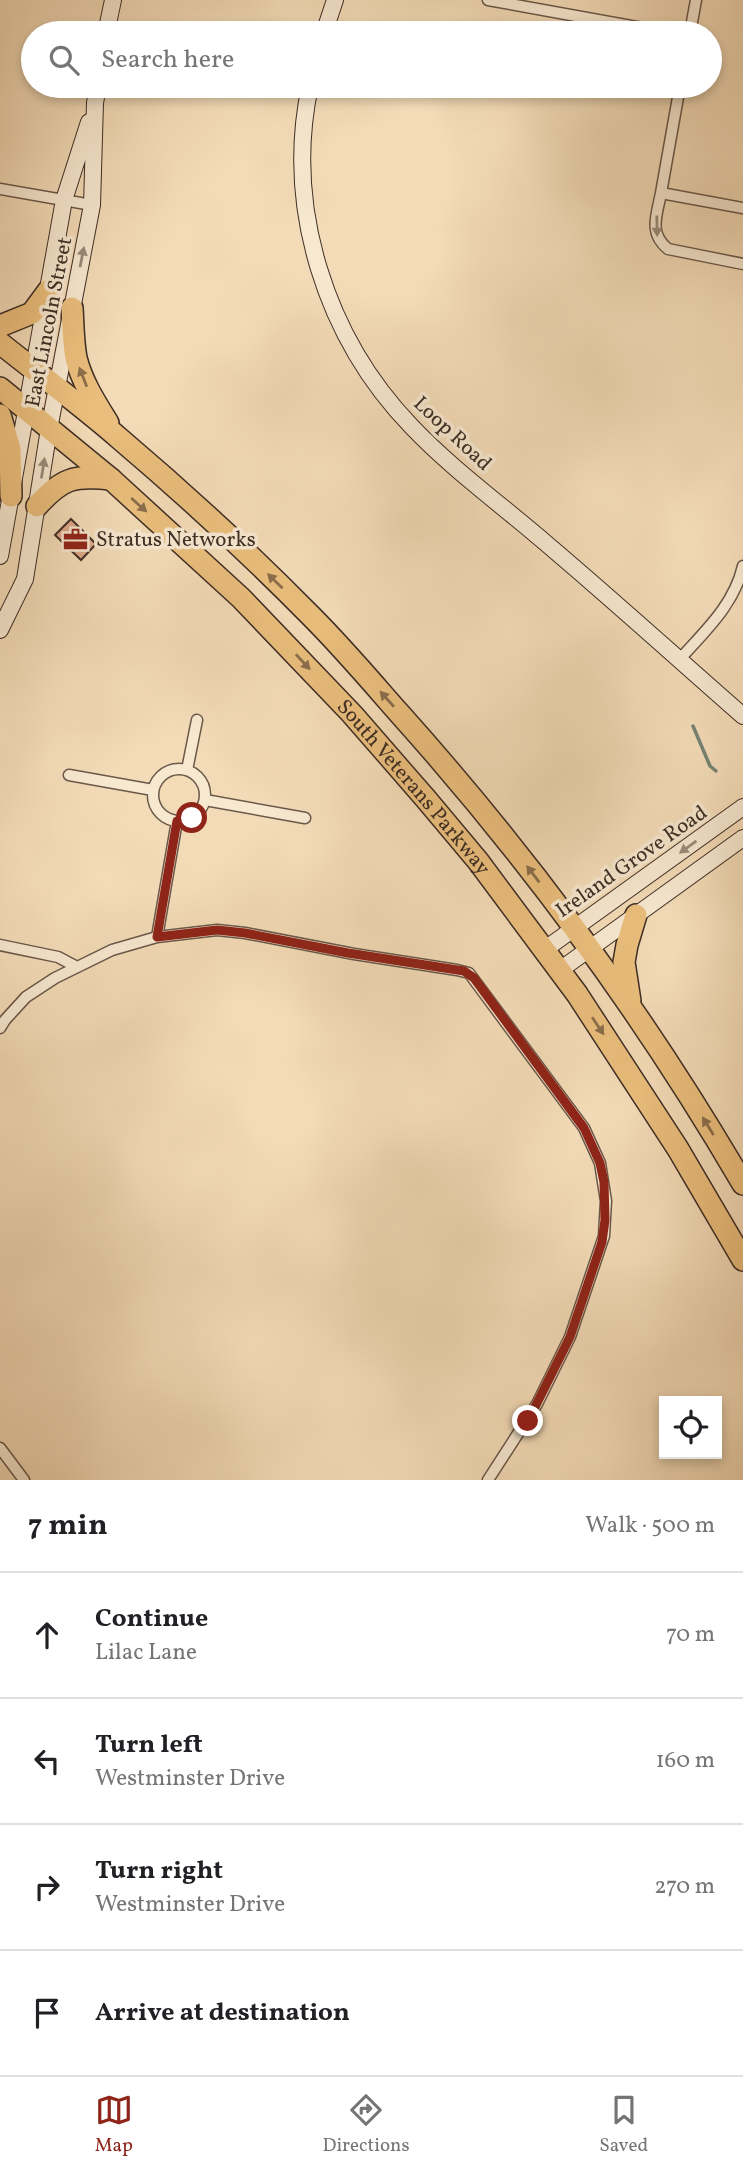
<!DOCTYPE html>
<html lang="en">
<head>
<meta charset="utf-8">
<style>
  :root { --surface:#fff; --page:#f2f2f2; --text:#202124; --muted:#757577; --line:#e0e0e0; --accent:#8f2418 }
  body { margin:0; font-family:Vollkorn,serif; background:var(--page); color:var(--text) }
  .controls { position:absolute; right:21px; bottom:21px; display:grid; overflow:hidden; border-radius:0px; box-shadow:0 4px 10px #0003 }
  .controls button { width:63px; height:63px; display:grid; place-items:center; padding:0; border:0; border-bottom:2px solid var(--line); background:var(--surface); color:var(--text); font:35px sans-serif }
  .stop { position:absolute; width:21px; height:21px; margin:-16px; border:5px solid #8f2418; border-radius:50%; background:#fff }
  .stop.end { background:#8f2418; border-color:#fff; box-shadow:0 2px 7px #0008 }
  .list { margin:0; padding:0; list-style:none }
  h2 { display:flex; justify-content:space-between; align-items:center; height:91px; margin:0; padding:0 28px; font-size:30px }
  h2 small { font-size:23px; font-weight:400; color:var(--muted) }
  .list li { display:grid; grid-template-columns:46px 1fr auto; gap:21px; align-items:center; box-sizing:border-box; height:126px; padding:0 28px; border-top:2px solid var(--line) }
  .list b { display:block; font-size:26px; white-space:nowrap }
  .list p { margin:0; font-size:23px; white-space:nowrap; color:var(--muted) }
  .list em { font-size:23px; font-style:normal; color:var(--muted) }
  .icon { flex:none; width:38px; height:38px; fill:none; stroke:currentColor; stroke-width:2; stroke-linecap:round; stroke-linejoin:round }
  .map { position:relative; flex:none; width:743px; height:1480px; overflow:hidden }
  .search { position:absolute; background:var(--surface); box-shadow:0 4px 10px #0003; left:21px; right:21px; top:21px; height:77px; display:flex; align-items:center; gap:18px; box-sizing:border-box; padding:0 24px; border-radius:38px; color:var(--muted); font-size:26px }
  .sheet { height:595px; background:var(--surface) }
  nav { display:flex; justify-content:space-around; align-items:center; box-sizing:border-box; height:98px; border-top:2px solid var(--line); background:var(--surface); font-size:19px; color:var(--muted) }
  nav a { display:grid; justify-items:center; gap:4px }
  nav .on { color:var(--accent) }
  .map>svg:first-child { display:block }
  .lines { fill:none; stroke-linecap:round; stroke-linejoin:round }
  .stream { stroke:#768375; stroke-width:3.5 }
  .building { fill:#dfa88a; stroke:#3d2d25; stroke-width:2 }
  .street-casing { stroke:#6a584a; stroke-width:13 }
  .secondary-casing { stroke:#3d2d25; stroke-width:18 }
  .highway-casing { stroke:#3d2d25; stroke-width:24 }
  .street { stroke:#f7e8d0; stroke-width:10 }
  .secondary { stroke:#f7e8d0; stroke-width:16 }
  .highway { stroke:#eabe7c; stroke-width:21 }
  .oneway { fill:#9a8a7a }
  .oneway2 { fill:#8b6e4c }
  .route { stroke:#8f2418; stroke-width:9 }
  .labels { text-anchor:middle; stroke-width:7; stroke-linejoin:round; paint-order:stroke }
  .street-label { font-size:21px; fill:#3d2d25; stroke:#f7e8d0 }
  .poi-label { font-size:21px; fill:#3d2d25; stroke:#f7e8d0; text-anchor:start }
</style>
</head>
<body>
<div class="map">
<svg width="743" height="1480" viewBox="0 0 743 1480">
  <rect width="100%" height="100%" fill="#f3dbb7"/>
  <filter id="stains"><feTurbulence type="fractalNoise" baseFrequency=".00286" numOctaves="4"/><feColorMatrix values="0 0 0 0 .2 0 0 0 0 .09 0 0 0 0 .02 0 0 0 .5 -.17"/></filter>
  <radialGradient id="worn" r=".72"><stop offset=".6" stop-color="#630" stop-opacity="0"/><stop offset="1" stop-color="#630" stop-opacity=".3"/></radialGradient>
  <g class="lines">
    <path class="stream" d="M693,726L710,766L716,771"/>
  </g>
  <path class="building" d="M71,519L96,544L81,560L55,535Z"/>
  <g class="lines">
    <defs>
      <path id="street" d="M488,0L670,33
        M690,33L696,0
        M0,189L92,205
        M661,193L680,86
        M743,208L661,193C657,215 648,233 668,249L743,264
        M679,660C705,631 734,605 743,566
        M153 795a26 26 0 1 1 52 0a26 26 0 1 1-52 0Z
        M187,770L197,720
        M69,775L153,790
        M205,800L305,818
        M157,937L177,821
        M0,945L58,957L77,967
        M0,1028L5,1020L26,997L55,978L112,950L157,937L217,930L245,933L354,954L457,970L469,973L584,1128L600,1163L606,1201L604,1236L570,1337L537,1404L488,1480
        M0,1448L24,1480"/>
      <path id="secondary" d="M106,33L113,0
        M324,33L335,0
        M310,86C284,208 326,338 412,427C453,470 503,506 548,545C614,601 678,659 743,716
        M0,556L64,200L89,122
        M0,630L25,579L49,429L92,205L95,103L98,86
        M544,950L743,807
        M560,970L743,838"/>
      <g id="highway">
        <path d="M72,308C73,324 73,342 76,358C82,382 95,402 108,423"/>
        <path d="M0,326L32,313L49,290"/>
        <path d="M0,343C40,375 81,405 120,439C186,495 250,554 311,616C342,647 370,680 399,713C529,858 645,1016 743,1184"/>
        <path id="s1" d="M0,388L111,479L241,598L352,714L426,799L478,861L577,994L678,1149L743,1260"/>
        <path d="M0,415L10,449L11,496"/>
        <path d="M37,506C62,478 74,475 111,479"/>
        <path d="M630,1001L624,962L627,945L636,915"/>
      </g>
    </defs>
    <use href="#street" class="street-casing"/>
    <use href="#secondary" class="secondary-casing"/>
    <use href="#highway" class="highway-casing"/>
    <use href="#street" class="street"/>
    <use href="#secondary" class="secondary"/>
    <use href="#highway" class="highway"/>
  </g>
  <defs><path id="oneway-solid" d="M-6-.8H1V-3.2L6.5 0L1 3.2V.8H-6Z" transform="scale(1.75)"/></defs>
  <g class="oneway">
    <use href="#oneway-solid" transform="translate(657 226) rotate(89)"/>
    <use href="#oneway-solid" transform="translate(82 257) rotate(-79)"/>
    <use href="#oneway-solid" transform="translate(43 468) rotate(-81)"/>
    <use href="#oneway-solid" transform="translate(688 847) rotate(144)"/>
  </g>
  <g class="oneway2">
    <use href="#oneway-solid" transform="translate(83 377) rotate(-111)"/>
    <use href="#oneway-solid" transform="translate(139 505) rotate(42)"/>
    <use href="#oneway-solid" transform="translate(275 581) rotate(-136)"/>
    <use href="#oneway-solid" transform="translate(303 662) rotate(47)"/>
    <use href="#oneway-solid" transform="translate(387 699) rotate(-132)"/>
    <use href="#oneway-solid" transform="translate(533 874) rotate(-127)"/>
    <use href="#oneway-solid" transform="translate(598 1026) rotate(56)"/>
    <use href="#oneway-solid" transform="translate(708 1126) rotate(-122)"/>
  </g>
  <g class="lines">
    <path class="route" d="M192,818L177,821L157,937L217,930L245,933L348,953L464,971L474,978L584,1128L600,1163L604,1182L605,1220L602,1242L570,1337L528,1421"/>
  </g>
  <defs>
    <symbol id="office-bare" viewBox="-9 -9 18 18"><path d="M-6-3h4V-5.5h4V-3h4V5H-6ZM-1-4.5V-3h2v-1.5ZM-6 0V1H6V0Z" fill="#8f2418" stroke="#f7e8d0" stroke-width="2.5" paint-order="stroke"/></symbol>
  </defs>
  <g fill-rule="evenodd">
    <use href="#office-bare" x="58" y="522" width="35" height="35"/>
  </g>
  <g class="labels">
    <g class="street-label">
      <text transform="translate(48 322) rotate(-79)" y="7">East Lincoln Street</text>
      <text transform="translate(453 433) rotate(43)" y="7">Loop Road</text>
      <text dy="7" stroke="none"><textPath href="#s1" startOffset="576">South Veterans Parkway</textPath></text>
      <text transform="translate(631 861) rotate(-35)" y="7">Ireland Grove Road</text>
    </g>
    <g class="poi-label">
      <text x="96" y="546">Stratus Networks</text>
    </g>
  </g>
  <rect width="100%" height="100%" filter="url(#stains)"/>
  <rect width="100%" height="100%" fill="url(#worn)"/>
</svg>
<div class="controls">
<button><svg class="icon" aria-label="locate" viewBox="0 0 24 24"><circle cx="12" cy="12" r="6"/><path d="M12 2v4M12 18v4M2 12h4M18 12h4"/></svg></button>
</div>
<div class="stop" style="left:192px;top:818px"></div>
<div class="stop end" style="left:528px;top:1421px"></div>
<div class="search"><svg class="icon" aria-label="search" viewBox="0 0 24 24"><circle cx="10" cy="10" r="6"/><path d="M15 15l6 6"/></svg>Search here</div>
</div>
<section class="sheet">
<h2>7 min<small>Walk · 500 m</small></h2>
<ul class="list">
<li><svg class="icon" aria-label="ahead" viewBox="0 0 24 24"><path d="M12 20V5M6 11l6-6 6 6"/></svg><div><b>Continue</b><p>Lilac Lane</p></div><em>70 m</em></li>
<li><svg class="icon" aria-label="left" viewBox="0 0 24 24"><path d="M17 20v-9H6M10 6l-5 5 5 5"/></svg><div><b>Turn left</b><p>Westminster Drive</p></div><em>160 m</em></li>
<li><svg class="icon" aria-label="right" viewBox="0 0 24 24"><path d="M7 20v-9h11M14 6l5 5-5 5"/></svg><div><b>Turn right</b><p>Westminster Drive</p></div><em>270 m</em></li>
<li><svg class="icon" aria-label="arrive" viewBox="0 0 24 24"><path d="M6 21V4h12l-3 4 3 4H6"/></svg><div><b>Arrive at destination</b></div></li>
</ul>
</section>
<nav>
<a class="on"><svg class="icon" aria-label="map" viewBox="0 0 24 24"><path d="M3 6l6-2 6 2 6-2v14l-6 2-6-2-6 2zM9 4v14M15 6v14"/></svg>Map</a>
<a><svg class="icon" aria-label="directions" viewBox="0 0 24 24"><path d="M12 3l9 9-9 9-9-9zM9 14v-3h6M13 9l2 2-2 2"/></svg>Directions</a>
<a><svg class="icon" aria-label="saved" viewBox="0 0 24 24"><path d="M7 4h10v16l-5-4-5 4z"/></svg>Saved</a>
</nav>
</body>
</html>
